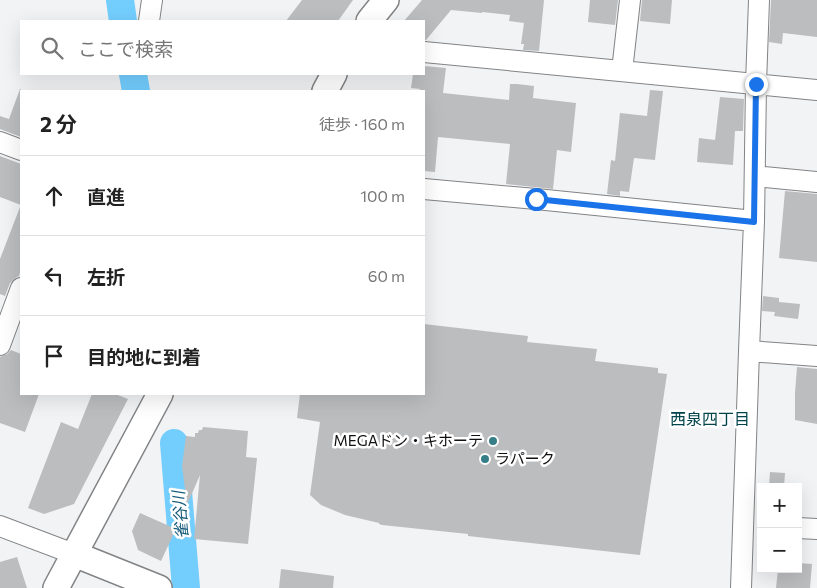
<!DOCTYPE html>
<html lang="ja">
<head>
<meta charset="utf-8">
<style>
  :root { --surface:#fff; --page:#f6f6f6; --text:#222; --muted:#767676; --line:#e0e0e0 }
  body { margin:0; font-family:Commissioner,"Noto Sans JP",sans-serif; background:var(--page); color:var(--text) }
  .controls { position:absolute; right:15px; bottom:15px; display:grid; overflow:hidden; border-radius:0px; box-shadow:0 5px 20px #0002 }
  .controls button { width:45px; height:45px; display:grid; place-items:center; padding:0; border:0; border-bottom:1px solid var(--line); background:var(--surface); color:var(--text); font:25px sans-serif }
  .stop { position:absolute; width:15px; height:15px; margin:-11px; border:4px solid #1a73e8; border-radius:50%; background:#fff }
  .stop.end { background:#1a73e8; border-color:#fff; box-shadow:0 1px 5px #0008 }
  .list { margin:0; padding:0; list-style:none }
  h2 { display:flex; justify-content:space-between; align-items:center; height:65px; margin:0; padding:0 20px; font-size:21px }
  h2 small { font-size:16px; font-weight:400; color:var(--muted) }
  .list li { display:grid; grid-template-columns:32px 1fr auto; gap:15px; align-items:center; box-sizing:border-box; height:80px; padding:0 20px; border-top:1px solid var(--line) }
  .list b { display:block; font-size:19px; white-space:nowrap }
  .list em { font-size:16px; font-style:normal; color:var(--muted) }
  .icon { flex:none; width:28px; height:28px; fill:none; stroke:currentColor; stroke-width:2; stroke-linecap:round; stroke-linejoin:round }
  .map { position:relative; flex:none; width:817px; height:588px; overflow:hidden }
  .search { position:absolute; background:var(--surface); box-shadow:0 5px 20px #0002; left:20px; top:20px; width:405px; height:55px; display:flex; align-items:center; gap:12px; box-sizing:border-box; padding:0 18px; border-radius:0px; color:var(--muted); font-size:19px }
  .panel { position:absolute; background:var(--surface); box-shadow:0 5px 20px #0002; left:20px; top:90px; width:405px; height:305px; border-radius:0px }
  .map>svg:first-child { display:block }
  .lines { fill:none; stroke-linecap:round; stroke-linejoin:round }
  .river { stroke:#73cefe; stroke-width:28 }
  .building { fill:#bcbdbf }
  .minor-casing { stroke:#828385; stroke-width:22 }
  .major-casing { stroke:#828385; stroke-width:28 }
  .minor { stroke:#fff; stroke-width:20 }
  .major { stroke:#fff; stroke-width:25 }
  .route { stroke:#1a73e8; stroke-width:6 }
  .poi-dot { fill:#367e87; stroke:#fff; stroke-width:2 }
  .labels { text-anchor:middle; stroke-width:5; stroke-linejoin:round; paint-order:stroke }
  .poi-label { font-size:15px; fill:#101011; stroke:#fff; text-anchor:end }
  .neighbourhood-label { font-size:16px; fill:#01444b; stroke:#fff }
  .water-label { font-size:16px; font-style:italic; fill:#145b7b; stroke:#fff }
</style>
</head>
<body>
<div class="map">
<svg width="817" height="588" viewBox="0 0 817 588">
  <rect width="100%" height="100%" fill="#f2f3f5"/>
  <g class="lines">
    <path class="river" d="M120,0L123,21
      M133,74L136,91
      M174,443L186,588"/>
  </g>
  <path class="building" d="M302,0H353L338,21H286Z
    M422,0H544L539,51L523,50L524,44H521L524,23L509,21L510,15L482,12V13L451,10L426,40H424V21H404Z
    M590,0H618L615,25L588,22Z
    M642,0H672L670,24L640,21Z
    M771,0H817V37L783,33L782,44L769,42Z
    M424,66L446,68L443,93L509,100L510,84H517L534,86L533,98L576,103L571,152L557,150L553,189L506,184L510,144L438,137L435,172L424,171V91H419L420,89L411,88L413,74H424Z
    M20,89H21V137L0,129V116L9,119Z
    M650,90L663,91L655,160L634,158L629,192L620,191V196L607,194L611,160L615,161L620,113L647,116Z
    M720,97L744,99L743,131H735L733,165L697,162L699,138L715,140Z
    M0,156L21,164V205L0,197Z
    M785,191L817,194V262L779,258Z
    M20,207H21V269L19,276L14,279L10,283L5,296L0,294V259Z
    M763,296L779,298V302L800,304L798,319L774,316L775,312L762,311Z
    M424,324L528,336L527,342L597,349L595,361L658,368V373L667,374L640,555L468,536V534L382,525L379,524V523L345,515L321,505L310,495L320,422L297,418L300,394H424Z
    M11,350L21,354V394H39L25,432L0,423V357L7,354Z
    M797,367L817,369V424L795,420V393Z
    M92,394H115L128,399L74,504L44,514L28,508L61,422L78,429Z
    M203,427L248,431L246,457L257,458L248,544L194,539L200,475L187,505L182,466L186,436L195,437V433H198L199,430H202Z
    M770,472L785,473L784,487H769Z
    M140,513L176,529L161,561L138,550L132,531Z
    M17,557L27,588H0V562Z
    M798,563L812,564L810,588H776L778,569H798Z
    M281,569L334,576L333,588H279Z"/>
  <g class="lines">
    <defs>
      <path id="minor" d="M149,21L152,0
        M424,52L817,90
        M622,71L630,0
        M0,142L21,150
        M755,176L817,182
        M424,189L536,199L754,221L749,351L741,588
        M754,221L756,84L759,0
        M0,345L21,288
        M749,351L817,356
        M0,526L74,554
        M798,528L817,529"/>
      <path id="major" d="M369,21L386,0
        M325,91L334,74
        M74,554L159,588
        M56,588L160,394"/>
    </defs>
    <use href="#minor" class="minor-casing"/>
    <use href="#major" class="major-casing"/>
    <use href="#minor" class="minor"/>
    <use href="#major" class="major"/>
  </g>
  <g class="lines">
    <path class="route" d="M536,199L754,222L756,84"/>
  </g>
  <g class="poi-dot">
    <circle cx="493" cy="441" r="5"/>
    <circle cx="485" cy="459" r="5"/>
  </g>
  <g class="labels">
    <g class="poi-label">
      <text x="483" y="446">MEGAドン・キホーテ</text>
      <text x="495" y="464" text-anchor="start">ラパーク</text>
    </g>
    <g class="neighbourhood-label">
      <text x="710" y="425">西泉四丁目</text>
    </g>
    <g class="water-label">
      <text transform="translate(180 515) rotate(-95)" y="6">雀谷川</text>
    </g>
  </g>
</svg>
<div class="controls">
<button>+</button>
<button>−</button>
</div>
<div class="stop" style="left:536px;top:199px"></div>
<div class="stop end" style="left:756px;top:84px"></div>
<div class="search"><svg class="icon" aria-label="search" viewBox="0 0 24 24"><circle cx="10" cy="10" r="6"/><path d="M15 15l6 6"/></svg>ここで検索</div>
<section class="panel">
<h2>2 分<small>徒歩 · 160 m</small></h2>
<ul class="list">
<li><svg class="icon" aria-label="ahead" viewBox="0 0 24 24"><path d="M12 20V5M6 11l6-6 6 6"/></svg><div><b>直進</b></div><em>100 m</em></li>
<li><svg class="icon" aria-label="left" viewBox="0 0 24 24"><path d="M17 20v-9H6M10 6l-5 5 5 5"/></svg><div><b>左折</b></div><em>60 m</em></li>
<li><svg class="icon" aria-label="arrive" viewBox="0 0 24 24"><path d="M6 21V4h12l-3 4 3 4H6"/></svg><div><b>目的地に到着</b></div></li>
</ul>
</section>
</div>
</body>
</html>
